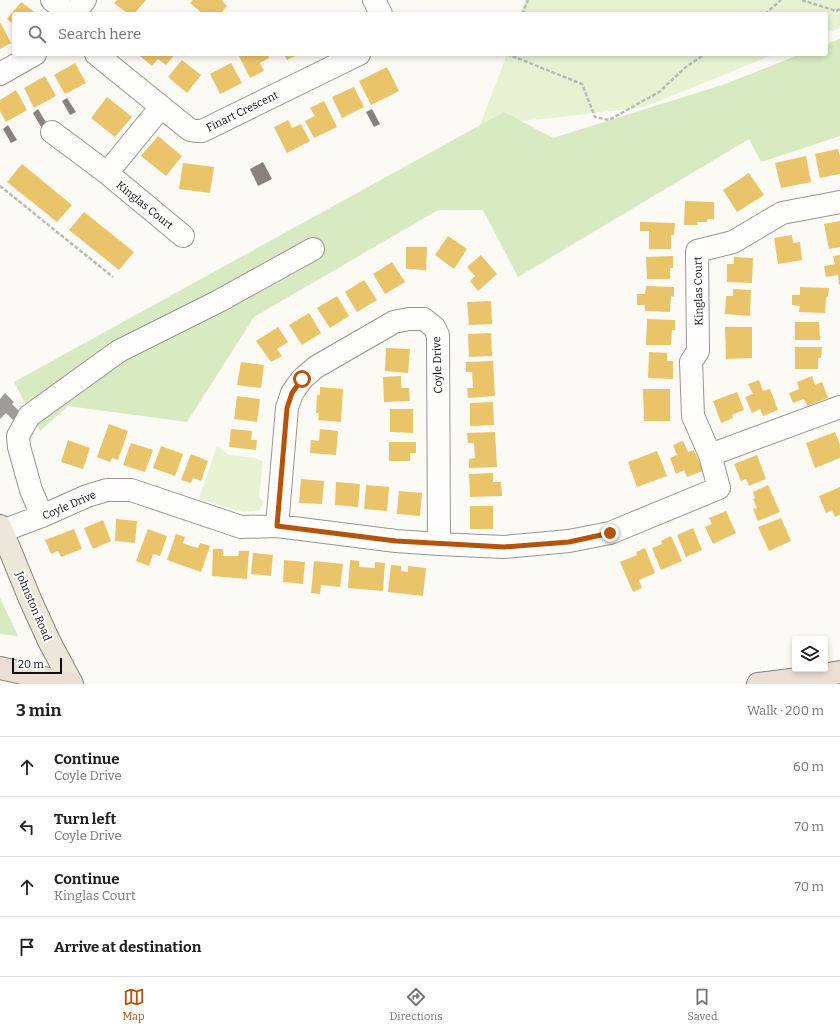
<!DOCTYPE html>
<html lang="en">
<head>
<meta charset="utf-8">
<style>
  :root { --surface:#fff; --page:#f2f2f2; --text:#202124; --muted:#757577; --line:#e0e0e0; --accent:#b45309 }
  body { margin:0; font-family:Bitter,serif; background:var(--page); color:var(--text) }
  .controls { position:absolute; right:12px; bottom:12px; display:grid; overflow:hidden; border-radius:4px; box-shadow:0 2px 6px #0003 }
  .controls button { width:36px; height:36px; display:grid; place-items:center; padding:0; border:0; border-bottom:1px solid var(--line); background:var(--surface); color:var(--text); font:20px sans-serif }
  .scale { position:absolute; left:12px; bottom:10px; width:50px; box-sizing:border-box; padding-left:4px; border:2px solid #0f0f0f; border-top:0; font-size:11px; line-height:14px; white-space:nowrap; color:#0f0f0f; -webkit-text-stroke:3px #fff; paint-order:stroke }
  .stop { position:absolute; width:12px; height:12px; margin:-9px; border:3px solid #b45309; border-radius:50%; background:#fff }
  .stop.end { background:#b45309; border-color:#fff; box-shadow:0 1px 4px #0008 }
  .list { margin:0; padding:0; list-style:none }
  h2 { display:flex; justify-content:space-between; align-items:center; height:52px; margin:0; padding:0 16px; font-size:17px }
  h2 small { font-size:13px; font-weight:400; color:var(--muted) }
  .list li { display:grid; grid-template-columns:26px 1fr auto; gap:12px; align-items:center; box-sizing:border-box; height:60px; padding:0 16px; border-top:1px solid var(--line) }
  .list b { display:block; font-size:15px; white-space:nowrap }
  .list p { margin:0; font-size:13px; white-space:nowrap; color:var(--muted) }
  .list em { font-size:13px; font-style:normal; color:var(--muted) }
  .icon { flex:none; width:22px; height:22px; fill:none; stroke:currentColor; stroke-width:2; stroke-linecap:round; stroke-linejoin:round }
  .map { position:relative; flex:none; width:840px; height:684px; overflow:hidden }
  .search { position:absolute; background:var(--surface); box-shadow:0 2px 6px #0003; left:12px; right:12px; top:12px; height:44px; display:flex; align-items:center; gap:10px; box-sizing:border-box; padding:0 14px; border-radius:4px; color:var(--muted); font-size:15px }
  .sheet { height:292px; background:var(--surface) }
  nav { display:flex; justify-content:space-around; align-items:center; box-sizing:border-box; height:56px; border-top:1px solid var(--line); background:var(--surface); font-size:11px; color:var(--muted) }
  nav a { display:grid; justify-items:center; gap:2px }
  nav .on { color:var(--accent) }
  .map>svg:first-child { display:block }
  .green { fill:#e7f2d3 }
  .forest { fill:#d7eac1 }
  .homes { fill:#e9c46a }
  .industry { fill:#8a817c }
  .building { fill:#a09d99 }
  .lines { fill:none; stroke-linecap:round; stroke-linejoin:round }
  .minor-casing { stroke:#969592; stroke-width:24 }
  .major-casing { stroke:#83827f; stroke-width:24 }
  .highway-casing { stroke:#83827f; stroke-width:24 }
  .path { stroke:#b9b9b8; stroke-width:2.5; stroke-dasharray:4 2; stroke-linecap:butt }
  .minor { stroke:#fffefd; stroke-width:22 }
  .major { stroke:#ede7da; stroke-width:22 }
  .highway { stroke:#ebdfd5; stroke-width:22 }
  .route { stroke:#b45309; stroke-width:5 }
  .labels { text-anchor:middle; stroke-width:4; stroke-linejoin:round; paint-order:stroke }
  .street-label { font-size:11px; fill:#0f0f0f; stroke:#fff }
</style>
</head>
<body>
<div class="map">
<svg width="840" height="684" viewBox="0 0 840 684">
  <rect width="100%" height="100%" fill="#fcfaf4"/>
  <path class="green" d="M526,0H840V28L826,33V14H521Z
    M507,54H775L644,107L561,117L480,125Z
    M217,446L229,455L256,458L263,462L259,497L264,502L260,510L243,512L199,499Z"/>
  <path class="forest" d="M840,39V136L761,162L749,139L518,277L483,210H438L254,317L187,422L68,406L40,431L14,382L504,112L553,138L725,84L801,54H826V44Z
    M0,598L18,636L0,634Z"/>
  <path class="homes" d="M117,0H146L134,14H128L114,3Z
    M193,0H223L222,1L227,6L220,14H203L190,3Z
    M21,2L37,14H14V25L7,19Z
    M0,22L11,43L0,49Z
    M142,54H175L166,65L158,59L152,66L140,56Z
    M238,54H268L269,58L260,63L264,71L250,78Z
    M284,54H299L287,60Z
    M182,60L201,75L187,93L168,77Z
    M75,63L86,83L65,94L54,75Z
    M231,63L242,83L220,94L210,74Z
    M387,67L399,91L371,105L359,81Z
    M45,76L56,96L34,108L24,88Z
    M354,87L364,107L342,118L332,97Z
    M16,90L27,110L6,122L0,111V100Z
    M107,97L132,117L115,137L91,118Z
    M324,101L337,127L314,138L305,121L315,116L310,108Z
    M288,120L292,128L301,124L310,141L287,153L274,127Z
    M158,136L182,156L166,176L141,156Z
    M838,149L840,156V174L820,178L815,154Z
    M806,156L811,182L781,188L775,163Z
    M183,163L214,167L210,193L179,189Z
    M22,164L72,205L57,222L7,182Z
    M749,173L764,195L737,212L723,190Z
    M685,201L714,202V219H707V222H697L698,225H684Z
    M84,212L134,252L119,270L69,230Z
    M840,221V247L829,249L824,224Z
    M640,222L675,223L674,235H671V249H649V231H640Z
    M792,235L793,243L800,242L802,260L778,264L774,238Z
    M448,236L467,249L454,269L435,255Z
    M406,247H427L426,270L406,269Z
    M481,255L497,274L478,291L470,281L475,276L467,267Z
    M840,255V284L839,285L838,275L826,277L824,266L835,264L833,256Z
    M673,256V268H670V279H647L646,257Z
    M734,257L753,258L752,283L727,282V264H734Z
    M392,262L405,282L385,294L373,274Z
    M364,280L377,300L357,312L345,292Z
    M646,286L674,287V297L671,296L670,312L645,311V305H637V294H645Z
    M800,287L829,288L828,297H826L825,313L799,312L800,306L792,305V295H800Z
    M733,289L751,290L750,316L725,314L726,296H733Z
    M337,296L349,316L330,328L317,308Z
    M491,301L492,324L469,325L467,302Z
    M309,313L321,333L302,345L289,325Z
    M647,319L675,320V330H672L671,345H646Z
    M795,322H819L820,340H795Z
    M278,327L288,342L277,349L282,356L271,362L256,341Z
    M725,327H752V358L726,359Z
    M491,333L492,356L469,357L468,334Z
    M795,347H822L821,358H818V369H795Z
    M386,348L410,349L408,373L385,371Z
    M649,352L667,353V361H673V379L648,378Z
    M493,361L495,396L468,398L467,388H473L472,372H466V362Z
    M241,362L264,365L261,388L237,385Z
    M401,376V388H409L410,401L384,402L383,377Z
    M812,376L815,385L822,382L828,398L807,406L804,399L793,403L789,393L799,389L797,382Z
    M759,380L763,391L770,389L778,410L763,416L760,409L752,413L745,397L753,394L748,384Z
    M320,387L343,389L341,422L318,420L319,413H316L317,395H320Z
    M643,389H670V421H644Z
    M737,392L744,410L732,415L733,418L721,423L713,401Z
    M237,396L260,399L257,422L234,419Z
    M493,402L494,425L470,426V403Z
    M390,409H413V433L390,432Z
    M109,424L128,431L118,460L112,458L110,462L97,457Z
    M231,429L252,431L251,440H257L256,450L229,447Z
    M320,429L338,431L336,455L310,453L311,440L319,441Z
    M495,432L497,467L469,468V459L475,458L474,443H468L467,433Z
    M835,432L840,445V458L815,468L806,443Z
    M68,440L90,448L83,469L61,462Z
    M683,441L688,452L694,450L703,471L687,477L684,470L676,474L670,458L677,455L673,445Z
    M389,442H416V453H410V461H389Z
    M131,443L153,450L145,472L123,465Z
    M161,446L183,454L175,476L153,468Z
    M657,451L667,476L637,487L628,462Z
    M191,454L208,461L201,481L193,478L191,483L181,480Z
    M757,455L766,479L749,486L746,479L741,481L734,464Z
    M493,473V482H501L502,496L470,497L469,474Z
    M301,479L324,481L322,504L299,503Z
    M336,482L360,484L358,507L335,505Z
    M366,485L389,487L387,511L364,509Z
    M768,485L780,512L758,521L753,509L757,508L753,499L755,498L753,492Z
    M840,487V515L835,517L832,510L826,513L819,496Z
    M399,491L422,493L420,516L397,514Z
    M470,506H493V529H470Z
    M726,511L736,533L713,544L705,527L712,524L709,518Z
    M781,518L791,541L769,551L758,527Z
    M116,519L137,521L135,543L115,541Z
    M103,520L111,541L93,549L84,528Z
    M693,528L702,550L686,557L677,535Z
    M74,529L82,549L61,557L58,551L51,554L45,540Z
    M148,529L167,536L160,556L153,554L149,566L136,561Z
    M176,534L185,537L183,543L191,546L198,548L200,543L210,546L201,572L167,560Z
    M671,536L682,561L661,570L652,548L662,544L661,541Z
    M645,548L655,573L639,580L642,588L633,592L620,562L637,555L636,552Z
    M213,549H223V556H238L239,551H249L247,579L212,576Z
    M253,553L273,555L271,576L251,574Z
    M284,560L305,562L303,584L283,582Z
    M350,560L359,561V567L375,568V562L385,563L383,591L348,588Z
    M314,561L343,564L340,587L321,585L320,594L311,593Z
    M391,565L401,566V571L408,572V566L426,568L423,596L388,592Z"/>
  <path class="industry" d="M67,98L76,112L70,115L62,101Z
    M38,109L47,124L41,127L33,113Z
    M372,109L380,124L374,127L366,112Z
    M8,125L17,140L11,143L3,129Z
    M263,162L272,179L258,186L250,169Z"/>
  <path class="building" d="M5,393L14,402L12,404L20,412L13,420L6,413L0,419V399Z"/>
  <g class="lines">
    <defs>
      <path id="minor" d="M52,0L61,7L64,14
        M374,0L381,14
        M73,14L85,0
        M96,54L190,130L196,131H202L359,54
        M0,74L35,54
        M52,132L107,173L183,236
        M107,173L161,107
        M710,455L840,407
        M42,516L31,490L19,447L18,436L29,416L119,351L219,301L313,249
        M2,531L42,516L87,496L107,490H131L241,527L277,526L396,541L439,544L438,335L434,327L424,319H409L394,322L316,367L302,379L292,393L287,408L277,526
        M439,544L504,547L569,541L610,533L719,488L710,455L693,416L691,362L698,351L697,251L733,242L782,213L840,202"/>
      <path id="major" d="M0,526L30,599L49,641L72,684"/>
      <path id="highway" d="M0,668L71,684
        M758,684L806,678L840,672"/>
    </defs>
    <use href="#minor" class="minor-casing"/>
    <use href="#major" class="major-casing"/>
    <use href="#highway" class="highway-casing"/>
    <path class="path" d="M802,0L836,11L840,9
      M522,14L528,0
      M765,14L781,0
      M507,54L582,84L595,117L609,120L659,92L686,67L705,54
      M0,186L113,277"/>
    <use href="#minor" class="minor"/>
    <use href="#major" class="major"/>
    <use href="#highway" class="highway"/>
  </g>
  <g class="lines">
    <path class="route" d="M302,379L292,393L287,408L277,526L396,541L504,547L569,542L610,533"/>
  </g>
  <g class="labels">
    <g class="street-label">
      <text transform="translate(242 111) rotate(-26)" y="4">Finart Crescent</text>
      <text transform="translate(145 205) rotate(39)" y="4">Kinglas Court</text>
      <text transform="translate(698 291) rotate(-91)" y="4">Kinglas Court</text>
      <text transform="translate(437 365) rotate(-92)" y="4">Coyle Drive</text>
      <text transform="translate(69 505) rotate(-23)" y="4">Coyle Drive</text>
      <text transform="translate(34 606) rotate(67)" y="4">Johnston Road</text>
    </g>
  </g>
</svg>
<div class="controls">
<button><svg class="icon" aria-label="layers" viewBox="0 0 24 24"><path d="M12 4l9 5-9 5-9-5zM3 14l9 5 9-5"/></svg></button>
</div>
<div class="scale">20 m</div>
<div class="stop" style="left:302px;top:379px"></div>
<div class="stop end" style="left:610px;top:533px"></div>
<div class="search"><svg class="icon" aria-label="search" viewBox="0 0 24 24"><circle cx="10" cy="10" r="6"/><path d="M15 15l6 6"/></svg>Search here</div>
</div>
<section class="sheet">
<h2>3 min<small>Walk · 200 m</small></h2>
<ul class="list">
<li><svg class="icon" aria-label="ahead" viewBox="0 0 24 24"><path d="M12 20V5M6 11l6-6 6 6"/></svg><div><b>Continue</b><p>Coyle Drive</p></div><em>60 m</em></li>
<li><svg class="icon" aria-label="left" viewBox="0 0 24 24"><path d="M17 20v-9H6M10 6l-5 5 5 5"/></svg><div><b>Turn left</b><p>Coyle Drive</p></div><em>70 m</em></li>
<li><svg class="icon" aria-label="ahead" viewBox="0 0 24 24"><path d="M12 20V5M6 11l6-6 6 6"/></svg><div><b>Continue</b><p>Kinglas Court</p></div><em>70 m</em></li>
<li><svg class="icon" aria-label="arrive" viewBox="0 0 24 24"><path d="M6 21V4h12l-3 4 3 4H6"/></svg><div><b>Arrive at destination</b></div></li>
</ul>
</section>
<nav>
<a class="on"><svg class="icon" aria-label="map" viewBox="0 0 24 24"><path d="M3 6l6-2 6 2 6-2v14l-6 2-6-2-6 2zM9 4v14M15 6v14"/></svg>Map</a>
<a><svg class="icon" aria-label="directions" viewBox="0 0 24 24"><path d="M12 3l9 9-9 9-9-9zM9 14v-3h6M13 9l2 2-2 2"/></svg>Directions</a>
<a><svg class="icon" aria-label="saved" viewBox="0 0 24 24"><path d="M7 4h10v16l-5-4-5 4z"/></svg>Saved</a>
</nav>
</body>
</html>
